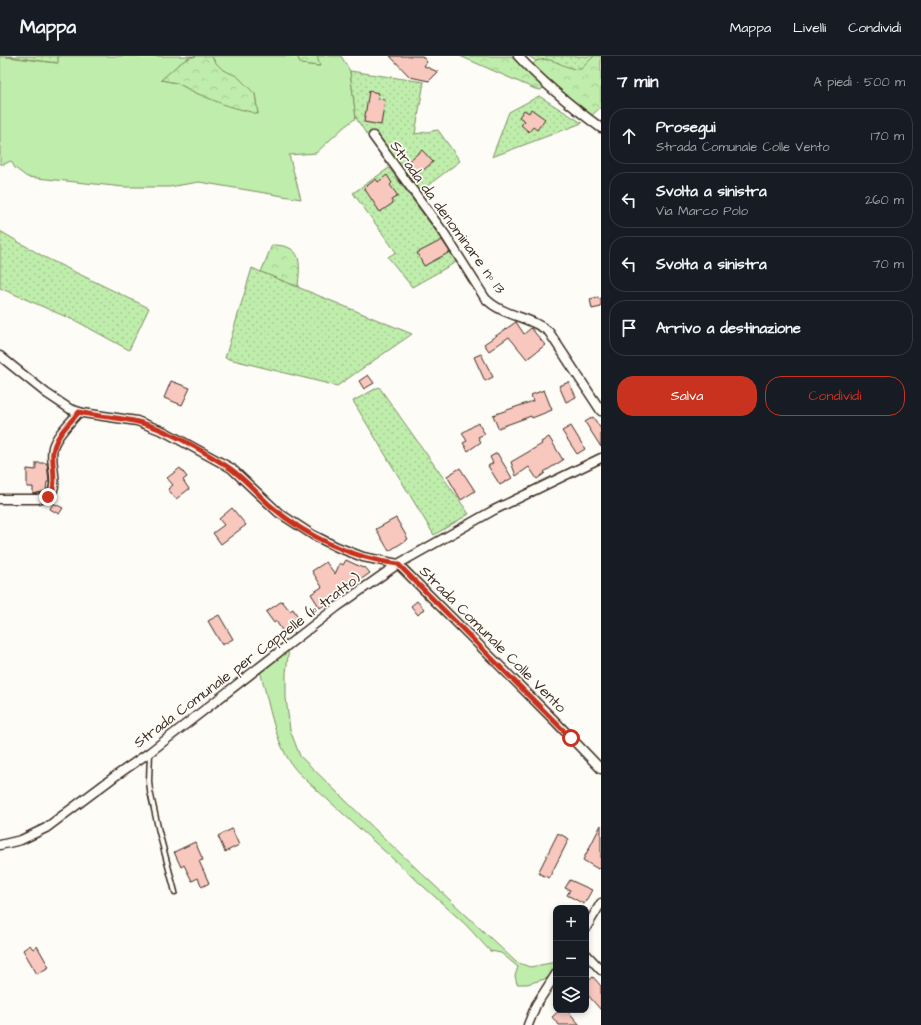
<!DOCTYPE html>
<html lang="it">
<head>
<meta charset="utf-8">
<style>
  :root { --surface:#171b24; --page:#20242c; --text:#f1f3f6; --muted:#9ea1a6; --line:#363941; --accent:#c8321e }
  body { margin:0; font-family:"Architects Daughter",sans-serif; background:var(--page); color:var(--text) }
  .controls { position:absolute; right:12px; bottom:12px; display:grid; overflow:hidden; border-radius:8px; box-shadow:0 2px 6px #0003 }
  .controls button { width:36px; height:36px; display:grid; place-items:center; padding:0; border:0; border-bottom:1px solid var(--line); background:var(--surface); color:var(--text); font:20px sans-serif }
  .stop { position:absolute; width:12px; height:12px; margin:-9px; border:3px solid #c8321e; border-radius:50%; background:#fff }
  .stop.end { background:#c8321e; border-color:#fff; box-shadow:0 1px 4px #0008 }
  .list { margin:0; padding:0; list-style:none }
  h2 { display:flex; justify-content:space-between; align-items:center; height:52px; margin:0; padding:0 16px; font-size:17px }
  h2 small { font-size:13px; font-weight:400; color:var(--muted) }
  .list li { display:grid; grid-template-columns:26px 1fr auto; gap:12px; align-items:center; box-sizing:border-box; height:56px; margin:0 8px 8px; padding:0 8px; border:1px solid var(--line); border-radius:16px }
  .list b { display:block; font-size:15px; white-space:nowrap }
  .list p { margin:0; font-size:13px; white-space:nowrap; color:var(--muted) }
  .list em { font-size:13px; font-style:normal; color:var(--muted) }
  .actions { display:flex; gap:8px; padding:12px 16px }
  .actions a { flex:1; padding:9px 0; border:1px solid var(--accent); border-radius:16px; text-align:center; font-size:14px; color:var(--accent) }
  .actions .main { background:var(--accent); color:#fff }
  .icon { flex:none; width:22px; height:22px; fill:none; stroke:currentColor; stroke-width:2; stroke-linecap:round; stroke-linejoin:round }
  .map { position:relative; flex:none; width:601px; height:969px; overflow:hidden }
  header { display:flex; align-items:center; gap:24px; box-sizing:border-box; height:56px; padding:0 20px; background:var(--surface); border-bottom:1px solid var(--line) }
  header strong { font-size:19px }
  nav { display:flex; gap:22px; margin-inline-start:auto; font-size:14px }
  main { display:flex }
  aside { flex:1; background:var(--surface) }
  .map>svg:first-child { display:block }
  .grass { fill:#bfedab; stroke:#7d8c64 }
  .forest { fill:url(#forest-crowns); stroke:#7d8c64 }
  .garden { fill:url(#garden-dots); stroke:#7d8c64 }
  .building { fill:#f8c8bf; stroke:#3b2a1e }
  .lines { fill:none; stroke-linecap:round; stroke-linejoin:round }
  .service-casing { stroke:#3b2a1e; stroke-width:7 }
  .minor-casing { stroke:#3b2a1e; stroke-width:11 }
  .service { stroke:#fdfcf7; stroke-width:4 }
  .minor { stroke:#fdfcf7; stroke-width:8 }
  .route { stroke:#c8321e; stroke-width:5 }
  .labels { text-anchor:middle; stroke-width:3.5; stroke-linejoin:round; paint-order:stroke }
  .street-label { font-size:15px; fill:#3b2a1e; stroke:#fdfcf7 }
</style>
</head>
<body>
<header>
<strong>Mappa</strong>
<nav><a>Mappa</a><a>Livelli</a><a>Condividi</a></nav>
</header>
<main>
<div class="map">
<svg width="601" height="969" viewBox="0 0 601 969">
  <defs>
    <pattern id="forest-crowns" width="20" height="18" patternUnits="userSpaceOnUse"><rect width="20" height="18" fill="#bfedab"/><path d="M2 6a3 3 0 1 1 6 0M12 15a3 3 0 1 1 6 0" fill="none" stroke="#a5cb93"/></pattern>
    <pattern id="garden-dots" width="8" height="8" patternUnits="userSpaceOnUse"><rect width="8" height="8" fill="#bfedab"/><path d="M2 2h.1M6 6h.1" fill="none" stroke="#a5cb93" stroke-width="1.8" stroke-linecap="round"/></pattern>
  </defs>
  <rect width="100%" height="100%" fill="#fdfcf7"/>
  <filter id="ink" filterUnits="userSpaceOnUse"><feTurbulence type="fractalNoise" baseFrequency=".025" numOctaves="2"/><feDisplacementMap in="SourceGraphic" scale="8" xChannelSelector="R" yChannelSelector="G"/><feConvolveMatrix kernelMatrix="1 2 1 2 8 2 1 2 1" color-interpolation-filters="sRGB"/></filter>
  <g filter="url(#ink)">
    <path class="grass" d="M0,0L57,7L58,0H196L189,1L161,24L177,27L196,37L258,58L255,38L237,21L223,14L216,7L211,0H297L301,8L319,10L317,0H341L350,15L356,62L344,71L316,97L289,99L301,143L199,126L169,131H124L27,121L15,112L11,105L4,108H0Z
      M289,592L286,617V642L290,674L300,700L385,783L516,906L530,911L556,906V912L552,921L527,928H517L515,920L518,911L501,897L490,895L466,869L307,725C302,720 296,715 292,709C273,681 269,646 260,615Z"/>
    <path class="forest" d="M196,0H211L216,7L223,14L237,20L255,38L258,58L225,49L196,37L177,27L161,24C172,15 181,3 196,0Z
      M297,0H317L320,10L301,8Z
      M460,0H520L531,10L536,5L542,1L555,3L560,7L581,13L594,0H601V51L590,61L549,26L541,34L535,33Z
      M272,189C304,189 300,207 298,231L261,216Z"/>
    <path class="garden" d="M3,0H58V7Z
      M529,0H594L581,13C578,13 574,13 571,12C557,8 551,0 536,5Z
      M350,15L424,26L415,78L438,74L460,105L418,137L374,78L369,82L356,62Z
      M539,40L582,67L492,101L509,56Z
      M389,112L458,205L412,231L388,201L396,196L353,137Z
      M0,175L46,202L149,252L129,294L78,266L0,232Z
      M252,212L261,216L412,278L337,330L225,302Z
      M379,331L469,458L434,479L353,345Z"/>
    <path class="building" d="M390,0H422L427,6L424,10L438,16L429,25L410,21Z
      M369,35L379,37L378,43L385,44L381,69L364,66Z
      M531,53L545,63L537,74L533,71L529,76L521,69L525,65L519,61L524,54L529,57Z
      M422,94L433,106L415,121L404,109Z
      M387,119L392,127L390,129L398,140L391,144L393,147L380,156L364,132L376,123L378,126Z
      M442,184L450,196L424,210L417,197Z
      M598,241V243L601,242V251L592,253L590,243Z
      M516,266L524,278L531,272L545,289L527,303L509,281L489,295L484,288Z
      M481,298L493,321L485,325L474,301Z
      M368,319L374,327L364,333L359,325Z
      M171,325L190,332L182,349L164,342Z
      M569,326L576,341L566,346L559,330Z
      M544,334L552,354L532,362L531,360L498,372L493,359L533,345L531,339Z
      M593,361L601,373V391L585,366Z
      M478,367L485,378L478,381L481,386L468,395L463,387L467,385L462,377Z
      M571,370L585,393L577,398L562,375Z
      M549,381L563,404L544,416L545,417L537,423L529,411L516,420L511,406L542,388L541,386Z
      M497,397L512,422L500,429L488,410L493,407L490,401Z
      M36,407H47L49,426H47L46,435L33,438V431H27V413L36,414Z
      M180,412L187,421L183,424L189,433L176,443L168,433L173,429L167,422Z
      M460,412L475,435L461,444L447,420Z
      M53,447L63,452L59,458L50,453Z
      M232,452L246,469L221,488L213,477L224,469L219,463Z
      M396,462L408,483L389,495L376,473Z
      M346,504L363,512L365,511L370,517L320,552L311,538L322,531L312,515L326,506L335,518L340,507L343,509Z
      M282,545L290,555L293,553L300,564L283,576L276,565L274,567L266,556Z
      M417,545L424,553L418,559L411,550Z
      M219,559L233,583L222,589L208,565Z
      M601,769V809L598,813L583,804Z
      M232,773L239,789L225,796L218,780Z
      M558,777L569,783L549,822L538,817Z
      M195,786L203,804L199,805L209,827L202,831L198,822L192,825L184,809L181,811L174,796Z
      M570,824L592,834L584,848L567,839L570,834L565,832Z
      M30,889L33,893L37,890L49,911L37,918L23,894Z
      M593,921L601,930V954L586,937V927Z
      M560,954H567L580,969H559L552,961Z"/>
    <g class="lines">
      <defs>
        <path id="service" d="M150,696L149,725L150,735L159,776L175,836"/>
        <path id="minor" d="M518,0C543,27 571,50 601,72
          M373,80L444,177L485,242C503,261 531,260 549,276L601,355
          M0,300L46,337L70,353L83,357L137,365L165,376L231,412L279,457L313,479L337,491L363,501L398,508L554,664L601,713
          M0,443H38L50,440C60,426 49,407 53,391C57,378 70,367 79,356
          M0,789L21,784L46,772L114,721L150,696L337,551L398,508L494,454L601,402
          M586,872L601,847
          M586,898L601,914
          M528,969L536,949L556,918"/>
      </defs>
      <use href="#service" class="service-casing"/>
      <use href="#minor" class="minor-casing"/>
      <use href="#service" class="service"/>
      <use href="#minor" class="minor"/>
    </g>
  </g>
  <g class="lines" filter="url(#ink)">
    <path class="route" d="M48,441C59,433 51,408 53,396C55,380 69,368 79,356C98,361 119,361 138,366C165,372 201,394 225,409C243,420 257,438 272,451C307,481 352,502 398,508L571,682"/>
  </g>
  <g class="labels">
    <g class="street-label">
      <text transform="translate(448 161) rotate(54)" y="5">Strada da denominare nº 13</text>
      <text transform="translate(493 583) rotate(45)" y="5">Strada Comunale Colle Vento</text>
      <text transform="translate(247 604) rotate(-37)" y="5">Strada Comunale per Cappelle (1º tratto)</text>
    </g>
  </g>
</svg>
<div class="controls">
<button>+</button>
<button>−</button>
<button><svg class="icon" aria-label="layers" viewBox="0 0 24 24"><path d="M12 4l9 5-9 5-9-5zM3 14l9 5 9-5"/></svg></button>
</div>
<div class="stop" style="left:571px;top:682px"></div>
<div class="stop end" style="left:48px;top:441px"></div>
</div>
<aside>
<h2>7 min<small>A piedi · 500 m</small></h2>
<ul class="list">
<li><svg class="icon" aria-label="ahead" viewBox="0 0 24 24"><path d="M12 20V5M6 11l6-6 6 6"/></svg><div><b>Prosegui</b><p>Strada Comunale Colle Vento</p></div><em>170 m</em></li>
<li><svg class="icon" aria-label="left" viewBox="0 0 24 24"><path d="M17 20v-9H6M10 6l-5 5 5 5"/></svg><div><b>Svolta a sinistra</b><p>Via Marco Polo</p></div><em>260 m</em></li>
<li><svg class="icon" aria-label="left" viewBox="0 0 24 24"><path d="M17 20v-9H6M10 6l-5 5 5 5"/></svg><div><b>Svolta a sinistra</b></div><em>70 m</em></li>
<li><svg class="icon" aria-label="arrive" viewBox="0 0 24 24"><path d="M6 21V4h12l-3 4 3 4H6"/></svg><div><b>Arrivo a destinazione</b></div></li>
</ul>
<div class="actions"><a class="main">Salva</a><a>Condividi</a></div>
</aside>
</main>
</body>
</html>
